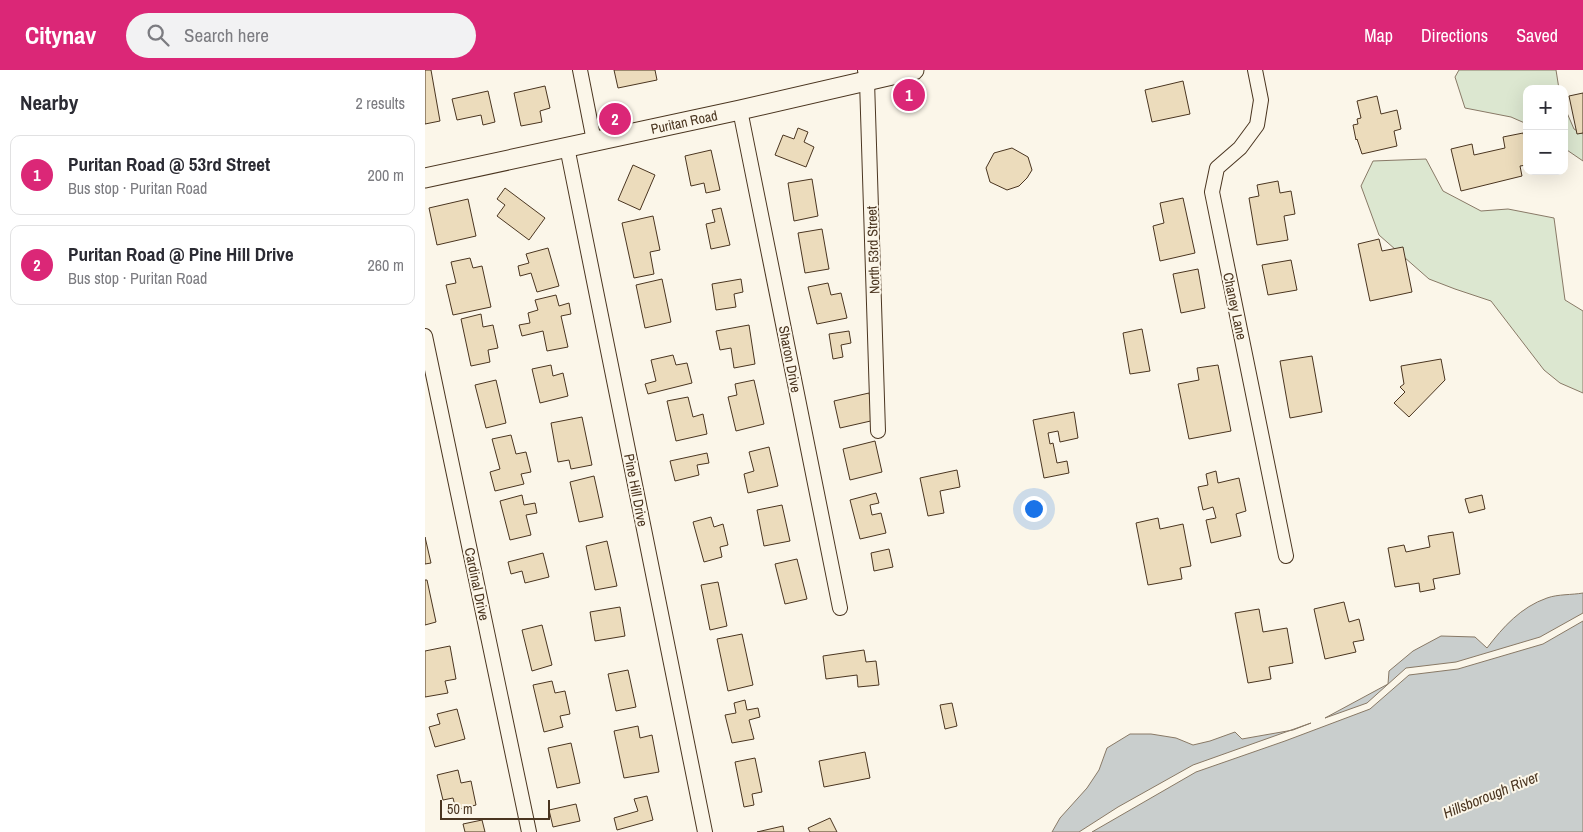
<!DOCTYPE html>
<html lang="en">
<head>
<meta charset="utf-8">
<style>
  :root { --surface:#fff; --page:#f2f2f3; --text:#2b2b33; --muted:#7c7c81; --line:#e1e1e2; --accent:#db2777 }
  body { margin:0; font-family:"Archivo Narrow",sans-serif; background:var(--page); color:var(--text) }
  .controls { position:absolute; right:15px; top:15px; display:grid; overflow:hidden; border-radius:10px; box-shadow:0 5px 20px #0002 }
  .controls button { width:45px; height:45px; display:grid; place-items:center; padding:0; border:0; border-bottom:1px solid var(--line); background:var(--surface); color:var(--text); font:25px sans-serif }
  .scale { position:absolute; left:15px; bottom:12px; width:110px; box-sizing:border-box; padding-left:5px; border:2px solid #4a3520; border-top:0; font-size:14px; line-height:18px; white-space:nowrap; color:#4a3520; -webkit-text-stroke:4px #fbf6e9; paint-order:stroke }
  .you { position:absolute; left:608px; top:438px; width:18px; height:18px; margin:-12px; border:4px solid #fff; border-radius:50%; background:#1a73e8; box-shadow:0 0 0 8px #1a73e833 }
  .badge { display:grid; place-items:center; width:32px; height:32px; border-radius:50%; background:var(--accent); color:#fff; font-size:16px; font-weight:700 }
  .pin { position:absolute; translate:-50% -50%; border:2px solid #fff; box-shadow:0 1px 5px #0006 }
  .list { margin:0; padding:0; list-style:none }
  h2 { display:flex; justify-content:space-between; align-items:center; height:65px; margin:0; padding:0 20px; font-size:21px }
  h2 small { font-size:16px; font-weight:400; color:var(--muted) }
  .list li { display:grid; grid-template-columns:32px 1fr auto; gap:15px; align-items:center; box-sizing:border-box; height:80px; margin:0 10px 10px; padding:0 10px; border:1px solid var(--line); border-radius:10px }
  .list b { display:block; font-size:19px; white-space:nowrap }
  .list p { margin:0; font-size:16px; white-space:nowrap; color:var(--muted) }
  .list em { font-size:16px; font-style:normal; color:var(--muted) }
  .icon { flex:none; width:28px; height:28px; fill:none; stroke:currentColor; stroke-width:2; stroke-linecap:round; stroke-linejoin:round }
  .map { position:relative; flex:none; width:1158px; height:762px; overflow:hidden }
  header { display:flex; align-items:center; gap:30px; box-sizing:border-box; height:70px; padding:0 25px; background:var(--accent); color:#fff }
  header strong { font-size:24px }
  nav { display:flex; gap:28px; margin-inline-start:auto; font-size:18px }
  .search { width:350px; height:45px; background:var(--page); display:flex; align-items:center; gap:12px; box-sizing:border-box; padding:0 18px; border-radius:28px; color:var(--muted); font-size:19px }
  main { display:flex }
  aside { flex:1; background:var(--surface) }
  .map>svg:first-child { display:block }
  .green { fill:#dce7d0; stroke:#887966 }
  .water { fill:#c9cecd; stroke:#887966 }
  .building { fill:#ecdcbc; stroke:#4a3520 }
  .lines { fill:none; stroke-linecap:round; stroke-linejoin:round }
  .street-casing { stroke:#4a3520; stroke-width:16 }
  .secondary-casing { stroke:#4a3520; stroke-width:21 }
  .street { stroke:#fbf6e9; stroke-width:14 }
  .secondary { stroke:#fbf6e9; stroke-width:19 }
  .labels { text-anchor:middle; stroke-width:4; stroke-linejoin:round; paint-order:stroke }
  .street-label { font-size:14px; fill:#4a3520; stroke:#fbf6e9 }
  .water-label { font-size:15px; font-style:italic; fill:#4a3520; stroke:#fbf6e9 }
</style>
</head>
<body>
<header>
<strong>Citynav</strong>
<div class="search"><svg class="icon" aria-label="search" viewBox="0 0 24 24"><circle cx="10" cy="10" r="6"/><path d="M15 15l6 6"/></svg>Search here</div>
<nav><a>Map</a><a>Directions</a><a>Saved</a></nav>
</header>
<main>
<aside>
<h2>Nearby<small>2 results</small></h2>
<ul class="list">
<li><span class="badge">1</span><div><b>Puritan Road @ 53rd Street</b><p>Bus stop · Puritan Road</p></div><em>200 m</em></li>
<li><span class="badge">2</span><div><b>Puritan Road @ Pine Hill Drive</b><p>Bus stop · Puritan Road</p></div><em>260 m</em></li>
</ul>
</aside>
<div class="map">
<svg width="1158" height="762" viewBox="0 0 1158 762">
  <rect width="100%" height="100%" fill="#fbf6e9"/>
  <path class="green" d="M1034,0H1131L1134,19H1102V54L1086,47L1040,38L1030,7Z
    M1139,36L1149,59L1158,64V91L1139,78Z
    M1001,89L1018,121L1056,141L1083,139L1129,148L1140,230L1158,241V323L1135,313L1119,300L1066,231L1030,219L1004,209L954,165L936,116L948,91Z"/>
  <path class="water" d="M1158,523V543L1115,567L1031,592L981,598L942,633L900,648L963,614L964,601L988,581L1016,566L1050,567L1062,578C1078,557 1096,537 1122,528C1133,524 1147,525 1158,523Z
    M1158,551V762H667L771,702L860,671L945,639L984,605L1033,599L1118,574Z
    M886,653L768,695L693,737L654,762H627L635,748L662,718L674,700L682,678L705,664H726L751,668L768,675L785,671L810,662L817,669L868,660Z"/>
  <path class="building" d="M0,0H6L15,51L0,54Z
    M189,0H230L232,10L193,18Z
    M758,11L765,44L727,52L720,20Z
    M120,16L125,38L115,41L117,52L96,56L89,23Z
    M63,21L70,52L58,55L56,45L32,50L27,29Z
    M1158,23V63L1152,64L1144,26Z
    M952,26L956,44L972,40L976,59L969,61L972,76L937,84L932,69L931,70L928,55L933,54L932,49L936,48L932,31Z
    M373,58L383,62L379,72L389,77L381,97L350,85L358,65L369,69Z
    M1098,63L1102,78V95L1095,96L1097,106L1036,121L1026,79L1047,74L1049,85L1080,78L1078,67Z
    M587,78L603,87L607,100L602,108L594,116L582,120L565,112L561,98L569,83Z
    M286,80L295,120L281,123L279,113L266,116L260,86Z
    M208,95L230,105L215,140L193,130Z
    M387,109L393,146L369,151L363,113Z
    M853,111L855,123L866,121L870,144L859,146L863,170L832,175L824,128L834,126L832,115Z
    M80,118L120,148L104,170L72,146L80,135L72,129Z
    M758,128L770,183L735,191L728,156L739,153L735,133Z
    M43,129L51,166L12,175L4,138Z
    M296,138L305,175L286,179L281,154L290,152L287,140Z
    M228,146L235,180L225,182L229,204L209,208L197,153Z
    M397,159L404,199L380,203L373,163Z
    M954,169L957,181L978,177L987,222L945,231L933,174Z
    M123,178L134,216L112,222L106,203L95,206L93,196L104,193L101,184Z
    M45,188L48,198L57,196L66,237L28,245L21,215L31,213L26,192Z
    M866,190L872,220L843,225L837,195Z
    M773,199L780,238L756,243L748,204Z
    M237,209L246,252L220,258L211,215Z
    M316,209L318,222L309,224L311,237L291,240L287,214Z
    M403,213L406,225L416,223L422,248L392,254L383,217Z
    M131,225L134,236L144,233L146,244L136,246L143,277L122,281L118,261L97,266L94,255L105,253L103,243L113,240L110,230Z
    M56,244L58,257L68,255L73,278L63,280L65,292L46,296L36,249Z
    M324,255L330,294L309,298L306,278L295,280L291,261Z
    M717,259L725,301L705,304L698,263Z
    M424,261L426,273L416,275L418,287L408,289L404,264Z
    M248,285L251,295L262,293L267,313L223,324L220,314L231,311L226,290Z
    M887,286L897,342L865,348L855,291Z
    M1016,289L1020,310L984,347L969,333L980,322L975,317L979,314L976,296Z
    M126,295L128,306L138,303L143,326L115,333L107,299Z
    M793,295L806,361L764,369L753,314L774,310L772,298Z
    M71,310L81,353L61,358L50,315Z
    M329,310L339,354L311,361L303,327L312,325L310,314Z
    M444,323L450,350L415,358L409,331Z
    M263,327L268,347L278,344L282,364L251,371L242,331Z
    M649,342L653,368L635,372L633,361L623,363L625,374L628,373L632,393L642,391L644,403L619,408L608,350Z
    M157,347L167,395L146,399L144,390L133,392L126,353Z
    M86,365L91,384L101,382L106,402L96,404L99,414L70,421L65,402L75,399L67,369Z
    M450,371L457,402L425,410L418,379Z
    M344,377L353,416L323,423L319,404L329,401L324,382Z
    M282,383L284,393L272,395L274,405L250,411L245,391Z
    M532,400L535,417L515,421L519,443L503,446L495,408Z
    M791,401L793,413L814,408L821,441L811,444L816,466L786,473L781,450L791,448L788,437L778,440L773,417L783,415L781,404Z
    M169,406L178,447L154,452L145,412Z
    M451,423L454,433L445,435L447,445L456,443L461,463L435,469L425,430Z
    M97,425L99,435L110,433L112,443L101,445L106,465L85,470L75,431Z
    M1057,425L1060,439L1044,443L1040,429Z
    M357,435L365,471L339,476L332,440Z
    M286,447L289,457L298,454L303,475L295,477L297,487L279,492L268,452Z
    M733,448L735,459L758,454L766,496L755,498L757,509L723,515L711,453Z
    M1028,462L1035,504L1008,509L1010,519L995,522L994,513L970,517L963,478L979,475L981,482L1005,477L1003,466Z
    M0,467L6,493L0,494Z
    M182,471L192,516L170,520L161,476Z
    M464,479L468,497L449,501L446,483Z
    M118,483L124,507L100,513L97,501L86,504L83,492Z
    M372,489L382,529L360,534L350,494Z
    M0,510H2L11,552L0,555Z
    M293,512L302,556L285,560L276,515Z
    M919,532L924,552L934,549L939,570L928,572L931,582L900,589L889,539Z
    M195,537L200,566L170,571L165,542Z
    M834,539L838,562L862,558L868,593L844,597L846,609L823,613L810,543Z
    M117,555L127,595L107,601L97,560Z
    M317,564L328,615L303,621L292,569Z
    M25,576L31,609L20,611L23,623L0,627V581Z
    M439,580L441,592L451,591L454,615L433,617L432,605L401,609L398,586Z
    M203,600L211,637L191,641L183,604Z
    M127,611L130,623L140,621L145,644L135,646L138,657L119,662L108,615Z
    M320,630L322,640L333,638L335,647L324,650L329,669L307,673L300,645L311,643L309,633Z
    M527,633L532,656L520,659L515,635Z
    M32,639L40,669L10,677L4,657L15,654L12,644Z
    M213,656L215,668L227,665L234,702L199,708L189,661Z
    M146,673L155,713L132,718L123,678Z
    M440,682L445,708L399,717L394,691Z
    M330,688L337,722L327,724L329,735L319,737L310,692Z
    M33,700L36,713L46,711L51,735L31,740L28,728L18,730L12,705Z
    M222,726L228,750L192,760L189,748L213,741L209,729Z
    M151,734L155,751L128,757L124,740Z
    M405,748L412,762H385L383,758Z
    M57,750L60,762H40L38,754Z
    M358,756L359,762H332Z"/>
  <g class="lines">
    <defs>
      <path id="street" d="M155,0L169,71
        M440,0L442,11L453,361
        M830,0L836,30L832,55L815,78L792,98L787,122L861,486
        M315,40L415,538
        M142,77L280,762
        M0,266L104,762"/>
      <g id="secondary">
        <path id="s1" d="M0,108L315,40L489,0"/>
      </g>
    </defs>
    <use href="#street" class="street-casing"/>
    <use href="#secondary" class="secondary-casing"/>
    <use href="#street" class="street"/>
    <use href="#secondary" class="secondary"/>
  </g>
  <g class="labels">
    <g class="street-label">
      <text dy="5" stroke="none"><textPath href="#s1" startOffset="265">Puritan Road</textPath></text>
      <text transform="translate(448 180) rotate(-92)" y="5">North 53rd Street</text>
      <text transform="translate(810 236) rotate(78)" y="5">Chaney Lane</text>
      <text transform="translate(365 289) rotate(79)" y="5">Sharon Drive</text>
      <text transform="translate(211 420) rotate(79)" y="5">Pine Hill Drive</text>
      <text transform="translate(52 514) rotate(78)" y="5">Cardinal Drive</text>
    </g>
    <g class="water-label">
      <text transform="translate(1066 725) rotate(-22)" y="5">Hillsborough River</text>
    </g>
  </g>
</svg>
<div class="controls">
<button>+</button>
<button>−</button>
</div>
<div class="scale">50 m</div>
<div class="you"></div>
<div class="pin badge" style="left:484px;top:25px">1</div>
<div class="pin badge" style="left:190px;top:49px">2</div>
</div>
</main>
</body>
</html>
